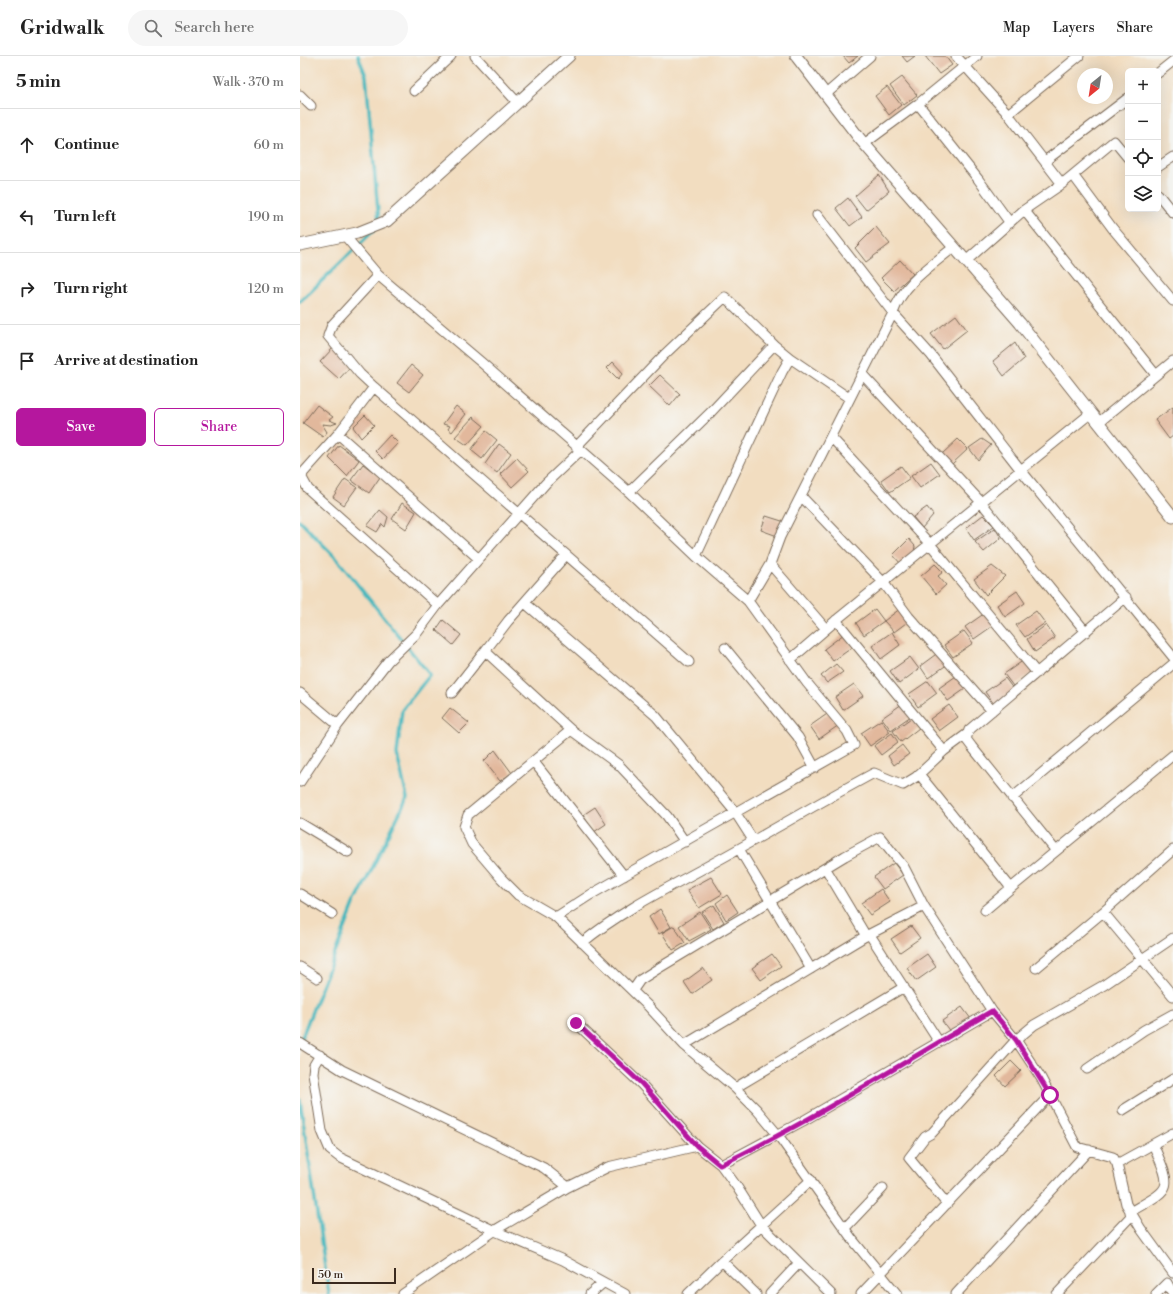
<!DOCTYPE html>
<html lang="en">
<head>
<meta charset="utf-8">
<style>
  :root { --surface:#fff; --page:#f6f6f6; --text:#222; --muted:#767676; --line:#e0e0e0; --accent:#b5179e }
  body { margin:0; font-family:"Libre Bodoni",serif; background:var(--page); color:var(--text) }
  .controls { position:absolute; right:12px; top:12px; display:grid; overflow:hidden; border-radius:6px; box-shadow:0 4px 16px #0002 }
  .controls button { width:36px; height:36px; display:grid; place-items:center; padding:0; border:0; border-bottom:1px solid var(--line); background:var(--surface); color:var(--text); font:20px sans-serif }
  .compass { position:absolute; left:777px; top:12px; width:36px; height:36px; border-radius:50%; background:var(--surface); box-shadow:0 4px 16px #0002; rotate:210deg }
  .scale { position:absolute; left:12px; bottom:10px; width:84px; box-sizing:border-box; padding-left:4px; border:2px solid #3b2a1e; border-top:0; font-size:11px; line-height:14px; white-space:nowrap; color:#3b2a1e; -webkit-text-stroke:3px #f6f6f2; paint-order:stroke }
  .stop { position:absolute; width:12px; height:12px; margin:-9px; border:3px solid #b5179e; border-radius:50%; background:#fff }
  .stop.end { background:#b5179e; border-color:#fff; box-shadow:0 1px 4px #0008 }
  .list { margin:0; padding:0; list-style:none }
  h2 { display:flex; justify-content:space-between; align-items:center; height:52px; margin:0; padding:0 16px; font-size:17px }
  h2 small { font-size:13px; font-weight:400; color:var(--muted) }
  .list li { display:grid; grid-template-columns:26px 1fr auto; gap:12px; align-items:center; box-sizing:border-box; height:72px; padding:0 16px; border-top:1px solid var(--line) }
  .list b { display:block; font-size:15px; white-space:nowrap }
  .list em { font-size:13px; font-style:normal; color:var(--muted) }
  .actions { display:flex; gap:8px; padding:12px 16px }
  .actions a { flex:1; padding:9px 0; border:1px solid var(--accent); border-radius:6px; text-align:center; font-size:14px; color:var(--accent) }
  .actions .main { background:var(--accent); color:#fff }
  .icon { flex:none; width:22px; height:22px; fill:none; stroke:currentColor; stroke-width:2; stroke-linecap:round; stroke-linejoin:round }
  .map { position:relative; flex:none; width:873px; height:1238px; overflow:hidden }
  header { display:flex; align-items:center; gap:24px; box-sizing:border-box; height:56px; padding:0 20px; background:var(--surface); border-bottom:1px solid var(--line) }
  header strong { font-size:19px }
  nav { display:flex; gap:22px; margin-inline-start:auto; font-size:14px }
  .search { width:280px; height:36px; background:var(--page); display:flex; align-items:center; gap:10px; box-sizing:border-box; padding:0 14px; border-radius:22px; color:var(--muted); font-size:15px }
  main { display:flex }
  aside { flex:1; background:var(--surface) }
  .map>svg:first-child { display:block }
  .lines { fill:none; stroke-linecap:round; stroke-linejoin:round }
  .stream { stroke:#47b7bd; stroke-width:3.5 }
  .building { fill:#e2b89c }
  .minor-casing { stroke:#7b6957; stroke-width:11 }
  .tertiary-casing { stroke:#7b6957; stroke-width:13 }
  .minor { stroke:#fff; stroke-width:9 }
  .tertiary { stroke:#fff; stroke-width:11 }
  .route { stroke:#b5179e; stroke-width:5 }
</style>
</head>
<body>
<header>
<strong>Gridwalk</strong>
<div class="search"><svg class="icon" aria-label="search" viewBox="0 0 24 24"><circle cx="10" cy="10" r="6"/><path d="M15 15l6 6"/></svg>Search here</div>
<nav><a>Map</a><a>Layers</a><a>Share</a></nav>
</header>
<main>
<aside>
<h2>5 min<small>Walk · 370 m</small></h2>
<ul class="list">
<li><svg class="icon" aria-label="ahead" viewBox="0 0 24 24"><path d="M12 20V5M6 11l6-6 6 6"/></svg><div><b>Continue</b></div><em>60 m</em></li>
<li><svg class="icon" aria-label="left" viewBox="0 0 24 24"><path d="M17 20v-9H6M10 6l-5 5 5 5"/></svg><div><b>Turn left</b></div><em>190 m</em></li>
<li><svg class="icon" aria-label="right" viewBox="0 0 24 24"><path d="M7 20v-9h11M14 6l5 5-5 5"/></svg><div><b>Turn right</b></div><em>120 m</em></li>
<li><svg class="icon" aria-label="arrive" viewBox="0 0 24 24"><path d="M6 21V4h12l-3 4 3 4H6"/></svg><div><b>Arrive at destination</b></div></li>
</ul>
<div class="actions"><a class="main">Save</a><a>Share</a></div>
</aside>
<div class="map">
<svg width="873" height="1238" viewBox="0 0 873 1238">
  <rect width="100%" height="100%" fill="#f6f6f2"/>
  <filter id="ink" filterUnits="userSpaceOnUse"><feTurbulence type="fractalNoise" baseFrequency=".025" numOctaves="2"/><feDisplacementMap in="SourceGraphic" scale="8" xChannelSelector="R" yChannelSelector="G"/><feConvolveMatrix kernelMatrix="1 2 1 2 8 2 1 2 1" color-interpolation-filters="sRGB"/></filter>
  <filter id="wash" filterUnits="userSpaceOnUse"><feTurbulence type="fractalNoise" baseFrequency=".012" numOctaves="4" result="noise"/><feDisplacementMap in="SourceGraphic" scale="16" xChannelSelector="R" yChannelSelector="G"/><feGaussianBlur stdDeviation="0.9" result="paint"/><feColorMatrix in="noise" values="0 0 0 0 0 0 0 0 0 0 0 0 0 0 0 0 0 1.4 0 .05"/><feComposite in="paint" operator="in"/></filter>
  <g filter="url(#wash)">
    <rect width="100%" height="100%" fill="#f2ddc0"/>
    <g class="lines">
      <path class="stream" d="M58,0L66,20L79,166
        M0,246L74,174
        M0,465L37,503L130,619L102,654L97,698L107,742L54,849L0,986
        M0,1044L29,1238"/>
    </g>
    <g id="blocks">
      <path class="building" d="M543,0H558L549,7Z
        M602,0H615L607,6Z
        M625,0H645L652,9L639,18Z
        M602,21L617,39L604,49L590,30Z
        M587,31L601,49L589,59L575,40Z
        M579,119L589,135L566,154L555,140Z
        M548,142L562,161L550,170L536,152Z
        M576,171L590,188L566,206L555,192Z
        M600,204L613,218L594,235L581,222Z
        M656,259L667,274L643,293L631,278Z
        M715,287L724,303L704,320L693,305Z
        M33,292L52,309L39,323L20,306Z
        M313,306L323,317L318,323L307,312Z
        M111,309L123,319L109,336L97,327Z
        M360,319L380,338L370,350L349,330Z
        M17,349L33,361L29,364L37,367L31,369L22,368L27,376L23,381L3,367Z
        M156,350L166,358L152,376L148,373L150,370L143,368Z
        M873,351V380L869,383L855,364Z
        M65,359L74,369L61,382L53,371Z
        M173,361L184,370L167,389L155,381Z
        M186,375L197,384L182,403L171,394Z
        M90,379L98,387L83,403L75,395Z
        M658,383L668,393L652,408L642,398Z
        M682,383L691,389L678,404L669,392Z
        M199,388L211,397L197,417L185,408Z
        M39,389L59,404L47,420L29,402Z
        M217,402L229,415L212,431L200,418Z
        M631,406L640,418L620,432L611,420Z
        M63,408L80,421L69,437L51,424Z
        M601,410L610,422L590,436L581,424Z
        M45,423L57,431L44,449L33,441Z
        M102,447L116,456L106,473L92,463Z
        M627,451L633,459L622,472L613,461Z
        M80,454L88,461L85,471L82,468L77,476L67,470Z
        M683,459L694,470L674,484L666,472Z
        M466,460L485,466L480,481L461,474Z
        M695,472L701,482L684,496L675,486Z
        M609,483L615,490L613,502L601,508L593,499Z
        M635,508L643,516L638,520L646,529L636,538L621,520Z
        M692,510L705,520L686,539L674,523Z
        M717,535L725,547L705,561L697,549Z
        M601,552L610,564L594,576L584,565Z
        M575,553L584,565L564,579L556,567Z
        M736,555L745,567L725,581L716,569Z
        M685,557L694,569L674,583L665,571Z
        M143,564L161,579L153,589L136,574Z
        M746,569L755,582L735,596L727,583Z
        M664,575L673,587L653,601L644,589Z
        M592,576L600,589L581,603L572,590Z
        M544,578L553,591L533,605L524,593Z
        M639,596L648,608L628,622L620,610Z
        M610,601L619,613L599,628L590,615Z
        M724,604L733,616L713,630L704,618Z
        M536,608L543,616L527,627L521,620Z
        M659,618L668,631L648,645L639,632Z
        M705,622L714,634L694,648L685,636Z
        M628,625L637,637L618,651L609,638Z
        M554,628L563,640L543,654L535,641Z
        M602,648L611,660L591,674L582,662Z
        M649,649L658,661L639,675L630,663Z
        M150,652L169,667L159,677L142,662Z
        M530,656L539,669L519,683L510,670Z
        M611,662L619,672L601,686L593,675Z
        M581,664L590,676L570,690L561,677Z
        M592,677L598,686L581,699L574,690Z
        M602,689L609,698L594,709L588,700Z
        M195,694L212,717L200,725L184,705Z
        M295,751L306,768L294,776L283,759Z
        M594,807L603,819L583,833L574,821Z
        M411,821L422,838L399,852L387,834Z
        M581,833L590,846L570,859L561,847Z
        M427,839L438,856L426,864L416,847Z
        M414,849L424,866L413,873L402,856Z
        M360,853L371,871L359,878L349,861Z
        M400,856L411,873L389,885L379,870Z
        M374,870L385,887L373,894L362,877Z
        M611,870L620,882L600,896L591,883Z
        M472,898L481,910L461,924L452,912Z
        M627,898L636,911L616,925L607,912Z
        M403,912L412,924L392,938L384,926Z
        M662,951L671,963L651,977L642,965Z
        M711,1005L721,1015L705,1030L696,1020Z"/>
    </g>
  </g>
  <g filter="url(#ink)">
    <use href="#blocks" fill-opacity="0" stroke="#7b6957" stroke-width="1"/>
    <g class="lines">
      <defs>
        <path id="minor" d="M175,0L217,46
          M656,0L708,58L762,128
          M858,17L873,5
          M114,35L151,0
          M526,38L570,0
          M0,39L11,50
          M618,48L678,123L710,167
          M708,58L779,0
          M564,88L618,48L677,0
          M745,105L828,42
          M858,111L873,101
          M773,119L813,173L873,245
          M858,138L873,157
          M724,154L856,319
          M517,159L593,257L631,299L720,413L873,601
          M45,180L78,219L182,307L329,436L396,500L448,545
          M666,205L724,154L762,128L814,85L828,102
          M78,219L32,269L28,280L60,318L74,331L389,606
          M562,318L681,446L786,576
          M74,331L38,378L3,417L2,422L8,433L138,549
          M798,367L873,305
          M38,378L179,503
          M531,381L630,488L737,617
          M276,391L364,299L425,241L474,289
          M329,436L411,356L474,289L490,302
          M501,440L583,526L609,561L692,655
          M266,499L208,565L185,595L271,674L319,709L367,760L385,786
          M396,500L482,316L490,302L549,342
          M470,508L526,573
          M225,547L356,660L435,756L453,784
          M536,564L644,695
          M425,592L498,681L515,712
          M490,604L540,561L791,357
          M0,637L38,669
          M152,637L185,595
          M271,674L168,759L164,771L172,788L201,822L218,839L256,861L348,950L384,989L435,1032L457,1054L478,1079L552,1183L597,1238
          M234,706L324,820
          M619,718L711,832L873,699
          M0,726L38,669L88,605L117,577L138,549L246,427L280,395
          M712,742L873,608
          M0,767L48,796
          M439,793L511,913
          M756,795L672,691L666,683L669,674L826,541
          M526,813L566,880
          M0,838L32,858
          M685,854L711,832
          M803,856L873,940
          M256,861L290,839L554,689L547,675L507,627L448,545L470,508L480,481L593,257C604,226 630,211 654,191
          M570,879L639,986
          M282,887C322,854 370,831 415,806C468,777 520,746 574,717L603,729L616,721L644,695L667,678
          M0,911L17,922
          M736,912L803,856L873,794
          M333,934L340,924L359,912L545,800L580,781L604,811L624,850L692,955
          M276,967L342,1029L397,1090
          M0,987L42,1014L244,1112L268,1131
          M384,989L564,881L624,850
          M20,999L14,1009L13,1017L22,1075L30,1094L39,1101L195,1175L263,1204L325,1238
          M787,1013L844,974L873,958
          M435,1032L604,931
          M823,1054L873,1023
          M873,1077L817,1108L826,1148L841,1173L873,1217
          M817,1108L813,1101L777,1091L741,1022L716,984L734,969L804,929L873,882
          M421,1109L503,1065L692,955L716,984L632,1077L625,1081L609,1102L647,1148
          M830,1156C873,1131 873,1135 853,1088
          M545,1172L583,1132
          M422,1205L456,1238
          M103,1238L197,1173L268,1131L308,1111L397,1090L421,1109L437,1131L461,1169L531,1238
          M290,1238L303,1227
          M388,1238L422,1205L511,1124
          M470,1238L499,1207
          M561,1238L750,1039
          M656,1238L789,1094
          M757,1238L832,1159
          M856,1238L867,1227L873,1238"/>
        <path id="tertiary" d="M496,0L560,83L720,267L873,461
          M0,189L57,177L87,165L269,0"/>
      </defs>
      <use href="#minor" class="minor-casing"/>
      <use href="#tertiary" class="tertiary-casing"/>
      <use href="#minor" class="minor"/>
      <use href="#tertiary" class="tertiary"/>
    </g>
  </g>
  <g class="lines" filter="url(#ink)">
    <path class="route" d="M276,967L342,1028L397,1090L420,1109C514,1064 602,1007 692,955L716,984L750,1039"/>
  </g>
</svg>
<div class="controls">
<button>+</button>
<button>−</button>
<button><svg class="icon" aria-label="locate" viewBox="0 0 24 24"><circle cx="12" cy="12" r="6"/><path d="M12 2v4M12 18v4M2 12h4M18 12h4"/></svg></button>
<button><svg class="icon" aria-label="layers" viewBox="0 0 24 24"><path d="M12 4l9 5-9 5-9-5zM3 14l9 5 9-5"/></svg></button>
</div>
<svg class="compass" viewBox="-18 -18 36 36"><path d="M0-13l5 13h-10z" fill="#e53935"/><path d="M0 13l5-13h-10z" fill="#767676"/></svg>
<div class="scale">50 m</div>
<div class="stop" style="left:750px;top:1039px"></div>
<div class="stop end" style="left:276px;top:967px"></div>
</div>
</main>
</body>
</html>
